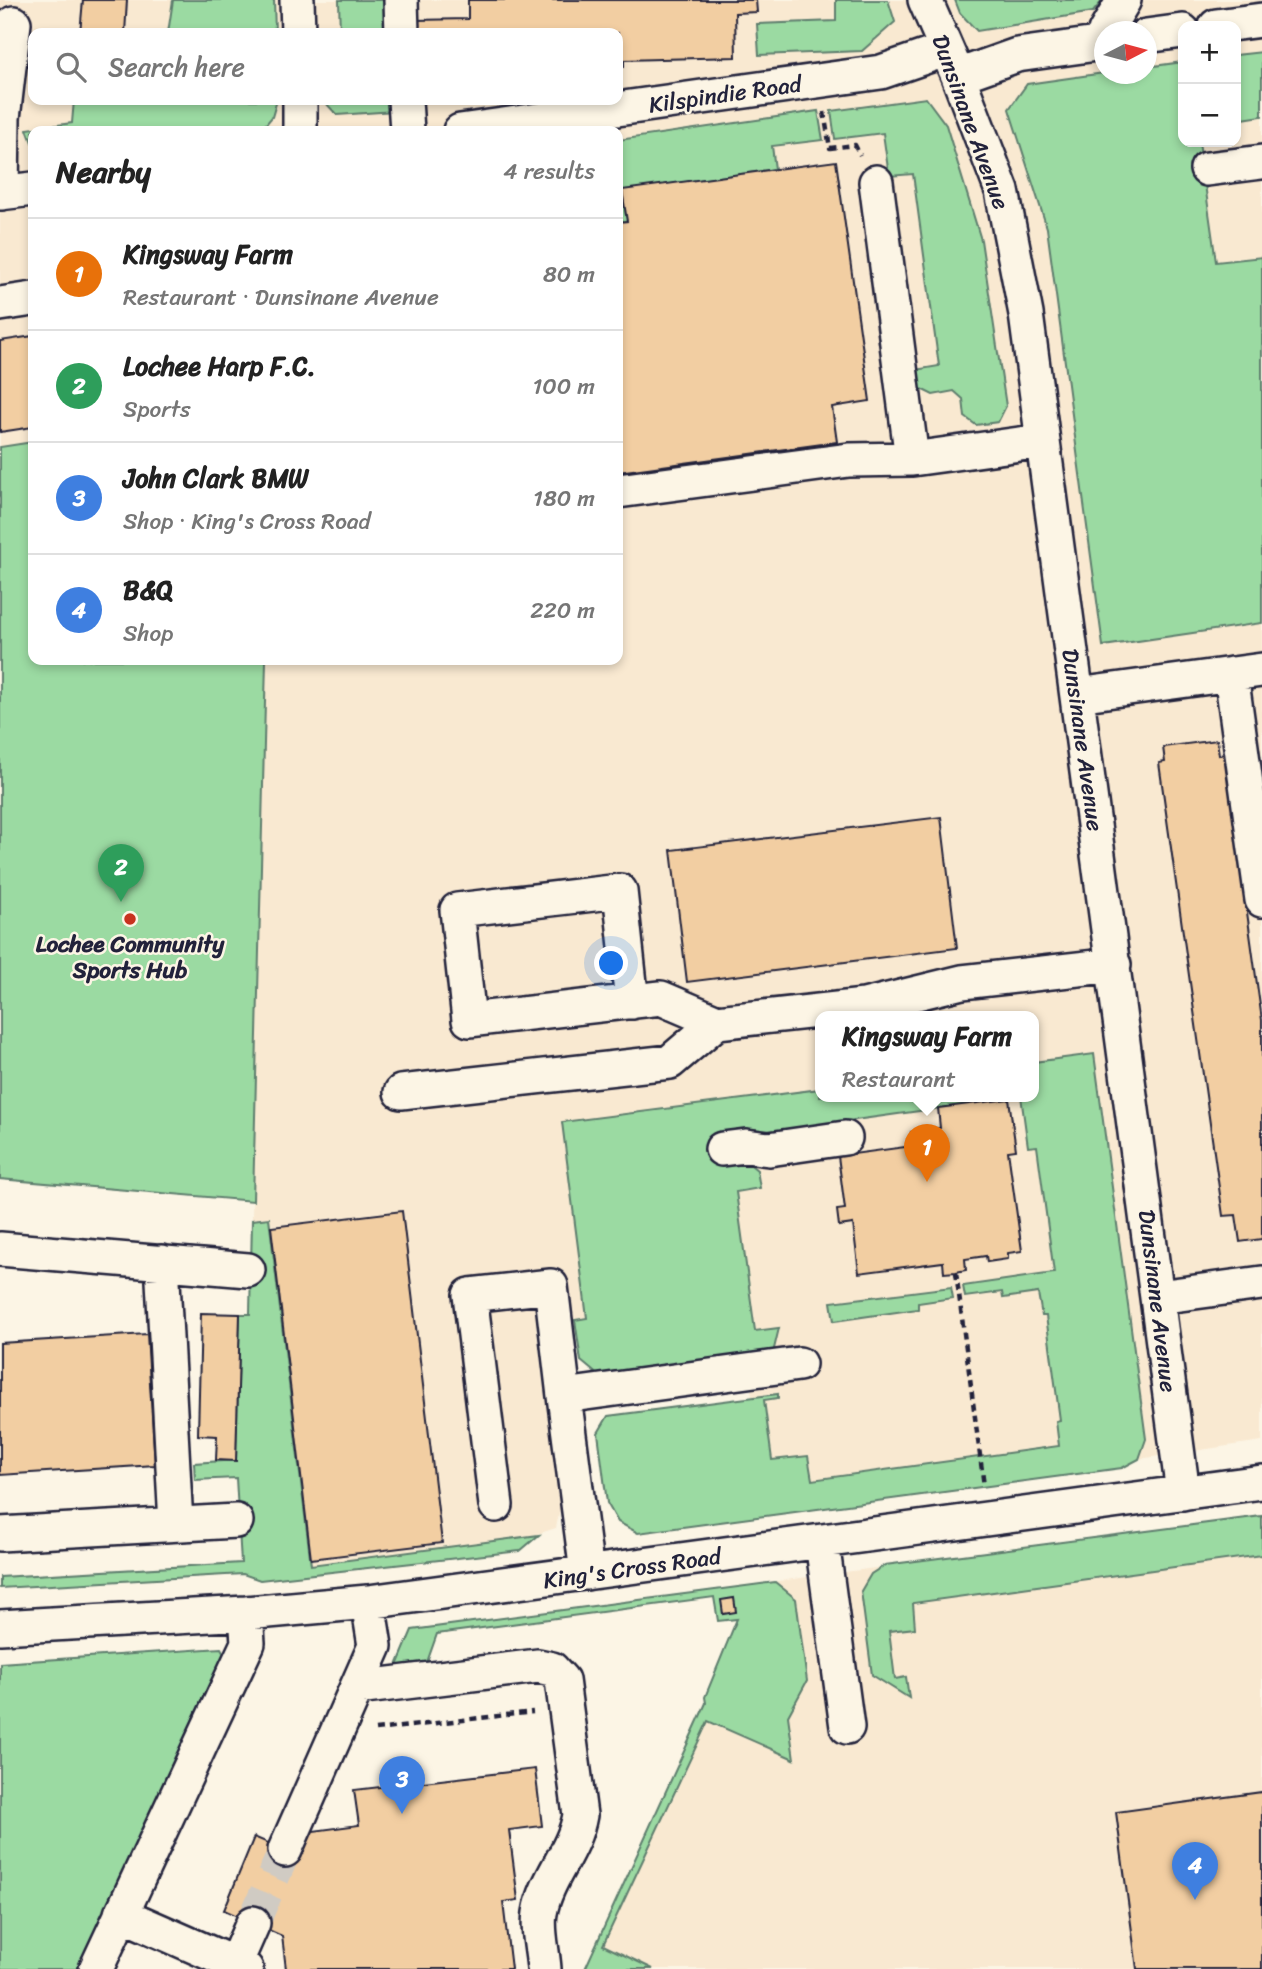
<!DOCTYPE html>
<html lang="en">
<head>
<meta charset="utf-8">
<style>
  :root { --surface:#fff; --page:#f6f6f6; --text:#222; --muted:#767676; --line:#e0e0e0; --accent:#ea580c }
  body { margin:0; font-family:Sriracha,sans-serif; background:var(--page); color:var(--text) }
  .controls { position:absolute; right:21px; top:21px; display:grid; overflow:hidden; border-radius:14px; box-shadow:0 4px 10px #0003 }
  .controls button { width:63px; height:63px; display:grid; place-items:center; padding:0; border:0; border-bottom:2px solid var(--line); background:var(--surface); color:var(--text); font:35px sans-serif }
  .compass { position:absolute; left:1094px; top:21px; width:63px; height:63px; border-radius:50%; background:var(--surface); box-shadow:0 4px 10px #0003; rotate:84deg }
  .you { position:absolute; left:612px; top:964px; width:24px; height:24px; margin:-18px; border:5px solid #fff; border-radius:50%; background:#1a73e8; box-shadow:0 0 0 10px #1a73e833 }
  .badge { display:grid; place-items:center; width:46px; height:46px; border-radius:50%; background:var(--accent); color:#fff; font-size:23px; font-weight:700 }
  .pin { position:absolute; translate:-50% -58px; filter:drop-shadow(0 2px 4px #0008) }
  .pin::after { content:''; position:absolute; top:37px; width:24px; height:21px; background:inherit; clip-path:polygon(0 0,100% 0,50% 100%) }
  .popup { position:absolute; left:815px; top:1011px; width:224px; height:91px; box-sizing:border-box; display:grid; place-content:center; border-radius:14px; background:var(--surface); filter:drop-shadow(0 2px 5px #0005); font-size:23px; white-space:nowrap; color:var(--muted) }
  .popup b { font-size:26px; color:var(--text) }
  .popup::after { content:''; position:absolute; left:50%; top:100%; margin-left:-14px; border:14px solid transparent; border-top-color:var(--surface) }
  .list { margin:0; padding:0; list-style:none }
  h2 { display:flex; justify-content:space-between; align-items:center; height:91px; margin:0; padding:0 28px; font-size:30px }
  h2 small { font-size:23px; font-weight:400; color:var(--muted) }
  .list li { display:grid; grid-template-columns:46px 1fr auto; gap:21px; align-items:center; box-sizing:border-box; height:112px; padding:0 28px; border-top:2px solid var(--line) }
  .list b { display:block; font-size:26px; white-space:nowrap }
  .list p { margin:0; font-size:23px; white-space:nowrap; color:var(--muted) }
  .list em { font-size:23px; font-style:normal; color:var(--muted) }
  .icon { flex:none; width:38px; height:38px; fill:none; stroke:currentColor; stroke-width:2; stroke-linecap:round; stroke-linejoin:round }
  .map { position:relative; flex:none; width:1262px; height:1969px; overflow:hidden }
  .search { position:absolute; background:var(--surface); box-shadow:0 4px 10px #0003; left:28px; top:28px; width:595px; height:77px; display:flex; align-items:center; gap:18px; box-sizing:border-box; padding:0 24px; border-radius:14px; color:var(--muted); font-size:26px }
  .panel { position:absolute; background:var(--surface); box-shadow:0 4px 10px #0003; left:28px; top:126px; width:595px; height:539px; border-radius:14px }
  .map>svg:first-child { display:block }
  .built { fill:#f9e9d1; fill-rule:evenodd }
  .green { fill:#9bdaa2; stroke:#5e7e6e; stroke-width:2 }
  .building { fill:#f2cea2; stroke:#22223b; stroke-width:2 }
  .lines { fill:none; stroke-linecap:round; stroke-linejoin:round }
  .minor-tunnel { stroke:#d0cbc3; stroke-width:33; stroke-dasharray:33 17; stroke-linecap:butt }
  .minor-casing { stroke:#22223b; stroke-width:38 }
  .path { stroke:#22223b; stroke-width:4.5; stroke-dasharray:7 5; stroke-linecap:butt }
  .minor { stroke:#fcf5e5; stroke-width:33 }
  .poi-dot { fill:#c8321e; stroke:#fcf5e5; stroke-width:2.5 }
  .labels { text-anchor:middle; stroke-width:5; stroke-linejoin:round; paint-order:stroke }
  .street-label { font-size:23px; fill:#22223b; stroke:#fcf5e5 }
  .poi-label { font-size:23px; font-weight:bold; fill:#22223b; stroke:#fcf5e5 }
</style>
</head>
<body>
<div class="map">
<svg width="1262" height="1969" viewBox="0 0 1262 1969">
  <rect width="100%" height="100%" fill="#fcf5e5"/>
  <filter id="ink" filterUnits="userSpaceOnUse"><feTurbulence type="fractalNoise" baseFrequency=".0143" numOctaves="2"/><feDisplacementMap in="SourceGraphic" scale="14" xChannelSelector="R" yChannelSelector="G"/><feConvolveMatrix kernelMatrix="1 2 1 2 8 2 1 2 1" color-interpolation-filters="sRGB"/></filter>
  <g filter="url(#ink)">
    <path class="built" d="M0,0H1262V1441L1139,1459L1146,1439L1094,1055L1034,1062V1016H820V1089L562,1122L587,1318L536,1325L560,1509L556,1528L531,1536L243,1574L266,660H618V131H33V442L0,447ZM1183,26H1236V142H1183ZM1104,32H1146V74H1104ZM33,33H618V100H33Z
      M938,1096H1034L1078,1452L767,1503L714,1126Z
      M1262,1516V1969H653L603,1946L706,1703L705,1697L737,1619L741,1586Z"/>
    <path class="green" d="M173,0H274L275,33H168Z
      M339,0H391L392,33H340Z
      M836,0H888L895,22L862,51L759,55L757,24L836,21Z
      M955,0H1103L1093,12L977,31L960,13Z
      M1262,52V116L1236,120V55Z
      M1183,62V142H1199L1216,262L1262,257V623L1103,646L1047,228L1009,109L1027,84L1104,73L1146,74L1147,67Z
      M926,98L946,125L981,240L1006,406L998,422L976,425L965,417L963,399L954,391L933,395L917,387L915,370L939,366L913,174L889,176L883,133L835,139L831,111Z
      M74,100H277L272,117L261,130L33,131V145L27,129L72,123Z
      M323,100H394V111L337,115Z
      M818,111L823,140L772,146L775,169L622,191L627,221L618,222V140Z
      M33,442V660H266L253,1201L0,1179V447Z
      M1094,1054L1146,1439L1139,1459L1122,1468L638,1533L618,1522L607,1503L598,1433L608,1416L778,1394V1398L764,1400L772,1460L808,1456L812,1480L1059,1446L1056,1421L1060,1420L1046,1316H1042L1038,1293L1003,1298L1002,1292L965,1297L963,1286L1054,1273L1037,1146L1028,1147L1021,1096H1034V1062Z
      M820,1089V1096H976L977,1103L719,1139L757,1170L760,1188L736,1192L755,1331L779,1328L773,1353L599,1376L581,1361L575,1320L587,1318L562,1122Z
      M269,1218L311,1565L539,1535L520,1551L260,1580L243,1574L0,1588V1577L241,1563L236,1478L195,1480L194,1463L236,1460L240,1314H250L252,1220Z
      M951,1287L953,1298L918,1303V1309L834,1321L831,1302Z
      M1262,1516V1555L913,1603L915,1628L889,1631L895,1679L906,1677L909,1698L872,1675L861,1591L871,1574L885,1565Z
      M775,1582L796,1599L807,1681L788,1716L794,1759L708,1721L603,1945L653,1969H585L706,1703L705,1697L737,1619L718,1621L714,1597L437,1634L426,1665L396,1668L412,1630Z
      M221,1648L227,1659L80,1969H0V1663Z"/>
    <path class="building" d="M83,0H127L125,33H80Z
      M468,0H756L757,12L735,13L736,57L624,60V67H618V33H415V20L468,19Z
      M836,161L870,401L832,407L837,442L618,472V222L627,221L622,190Z
      M33,336V427L0,432V341Z
      M1217,740L1219,755L1225,754L1262,1020V1239L1240,1242L1236,1215L1223,1216L1159,763L1165,762L1163,747Z
      M941,817L957,948L687,982L671,850Z
      M1009,1099L1016,1150L1008,1151L1022,1251L1008,1253V1259L987,1262L986,1256L965,1259L966,1270L956,1272L944,1273L943,1262L859,1273L853,1224L839,1226L837,1210L845,1209L838,1156L913,1146L911,1132L940,1128L938,1108Z
      M402,1211L442,1543L311,1559L271,1227Z
      M201,1313L240,1314L236,1461L216,1460L217,1436L198,1435Z
      M147,1334L155,1465L0,1475V1343Z
      M734,1598L736,1612L723,1614L721,1600Z
      M535,1769L542,1826L509,1830L518,1900L503,1902L511,1969H286L282,1936L224,1910L254,1837L301,1857L298,1833L359,1825L354,1790Z
      M1262,1792V1969H1137L1116,1812Z"/>
    <g class="lines">
      <path class="minor-tunnel" d="M253,1923L285,1850"/>
      <defs>
        <path id="minor" d="M297,0L298,33
          M401,0L402,33
          M925,0L958,76L1002,191L1026,314L1183,1493
          M1216,26L1262,20
          M1105,32L1124,0
          M1146,36L1183,31
          M958,76L1017,55L1104,43
          M300,100V131
          M405,100L407,131
          M460,131L881,72L945,50
          M1207,169L1262,162
          M876,182L912,459
          M0,193L33,189
          M2,193L3,118L14,23
          M0,304L33,299
          M618,491L849,460L912,459L1042,441
          M1231,674L1262,900
          M1077,695L1262,670
          M632,1002L620,891L457,910L469,1020L661,998L717,1022L864,1006L962,982L1114,965
          M401,1092L670,1062L717,1022
          M722,1149L746,1146L769,1149L845,1138
          M0,1249L248,1270
          M162,1262L176,1524
          M1158,1297L1262,1283
          M496,1505L470,1295L551,1286L564,1396
          M0,1534L236,1521
          M822,1542L847,1727
          M587,1573L564,1396L799,1364
          M0,1627L246,1613L368,1602L1262,1482
          M357,1688L538,1666L552,1669L562,1680L580,1815C574,1851 546,1878 540,1913C537,1930 543,1952 544,1969
          M285,1850L375,1646L368,1602
          M121,1914L246,1969
          M235,1964L253,1923
          M96,1969L248,1643L246,1613"/>
      </defs>
      <use href="#minor" class="minor-casing"/>
      <path class="path" d="M824,112L830,148L855,145L860,155
        M956,1272L984,1486
        M375,1730L533,1712"/>
      <use href="#minor" class="minor"/>
    </g>
  </g>
  <circle class="poi-dot" cx="130" cy="919" r="7"/>
  <g class="labels">
    <g class="street-label">
      <text transform="translate(725 94) rotate(-8)" y="8">Kilspindie Road</text>
      <text transform="translate(971 122) rotate(70)" y="8">Dunsinane Avenue</text>
      <text transform="translate(1083 740) rotate(82)" y="8">Dunsinane Avenue</text>
      <text transform="translate(1158 1301) rotate(83)" y="8">Dunsinane Avenue</text>
      <text transform="translate(632 1568) rotate(-8)" y="8">King's Cross Road</text>
    </g>
    <g class="poi-label">
      <text x="130" y="952">Lochee Community<tspan x="130" dy="26">Sports Hub</tspan></text>
    </g>
  </g>
</svg>
<div class="controls">
<button>+</button>
<button>−</button>
</div>
<svg class="compass" viewBox="-18 -18 36 36"><path d="M0-13l5 13h-10z" fill="#e53935"/><path d="M0 13l5-13h-10z" fill="#767676"/></svg>
<div class="you"></div>
<div class="pin badge" style="left:927px;top:1182px;background:#e8710a">1</div>
<div class="popup"><b>Kingsway Farm</b>Restaurant</div>
<div class="pin badge" style="left:121px;top:902px;background:#2e9e5b">2</div>
<div class="pin badge" style="left:402px;top:1814px;background:#3f7fe0">3</div>
<div class="pin badge" style="left:1195px;top:1900px;background:#3f7fe0">4</div>
<div class="search"><svg class="icon" aria-label="search" viewBox="0 0 24 24"><circle cx="10" cy="10" r="6"/><path d="M15 15l6 6"/></svg>Search here</div>
<section class="panel">
<h2>Nearby<small>4 results</small></h2>
<ul class="list">
<li><span class="badge" style="background:#e8710a">1</span><div><b>Kingsway Farm</b><p>Restaurant · Dunsinane Avenue</p></div><em>80 m</em></li>
<li><span class="badge" style="background:#2e9e5b">2</span><div><b>Lochee Harp F.C.</b><p>Sports</p></div><em>100 m</em></li>
<li><span class="badge" style="background:#3f7fe0">3</span><div><b>John Clark BMW</b><p>Shop · King's Cross Road</p></div><em>180 m</em></li>
<li><span class="badge" style="background:#3f7fe0">4</span><div><b>B&amp;Q</b><p>Shop</p></div><em>220 m</em></li>
</ul>
</section>
</div>
</body>
</html>
